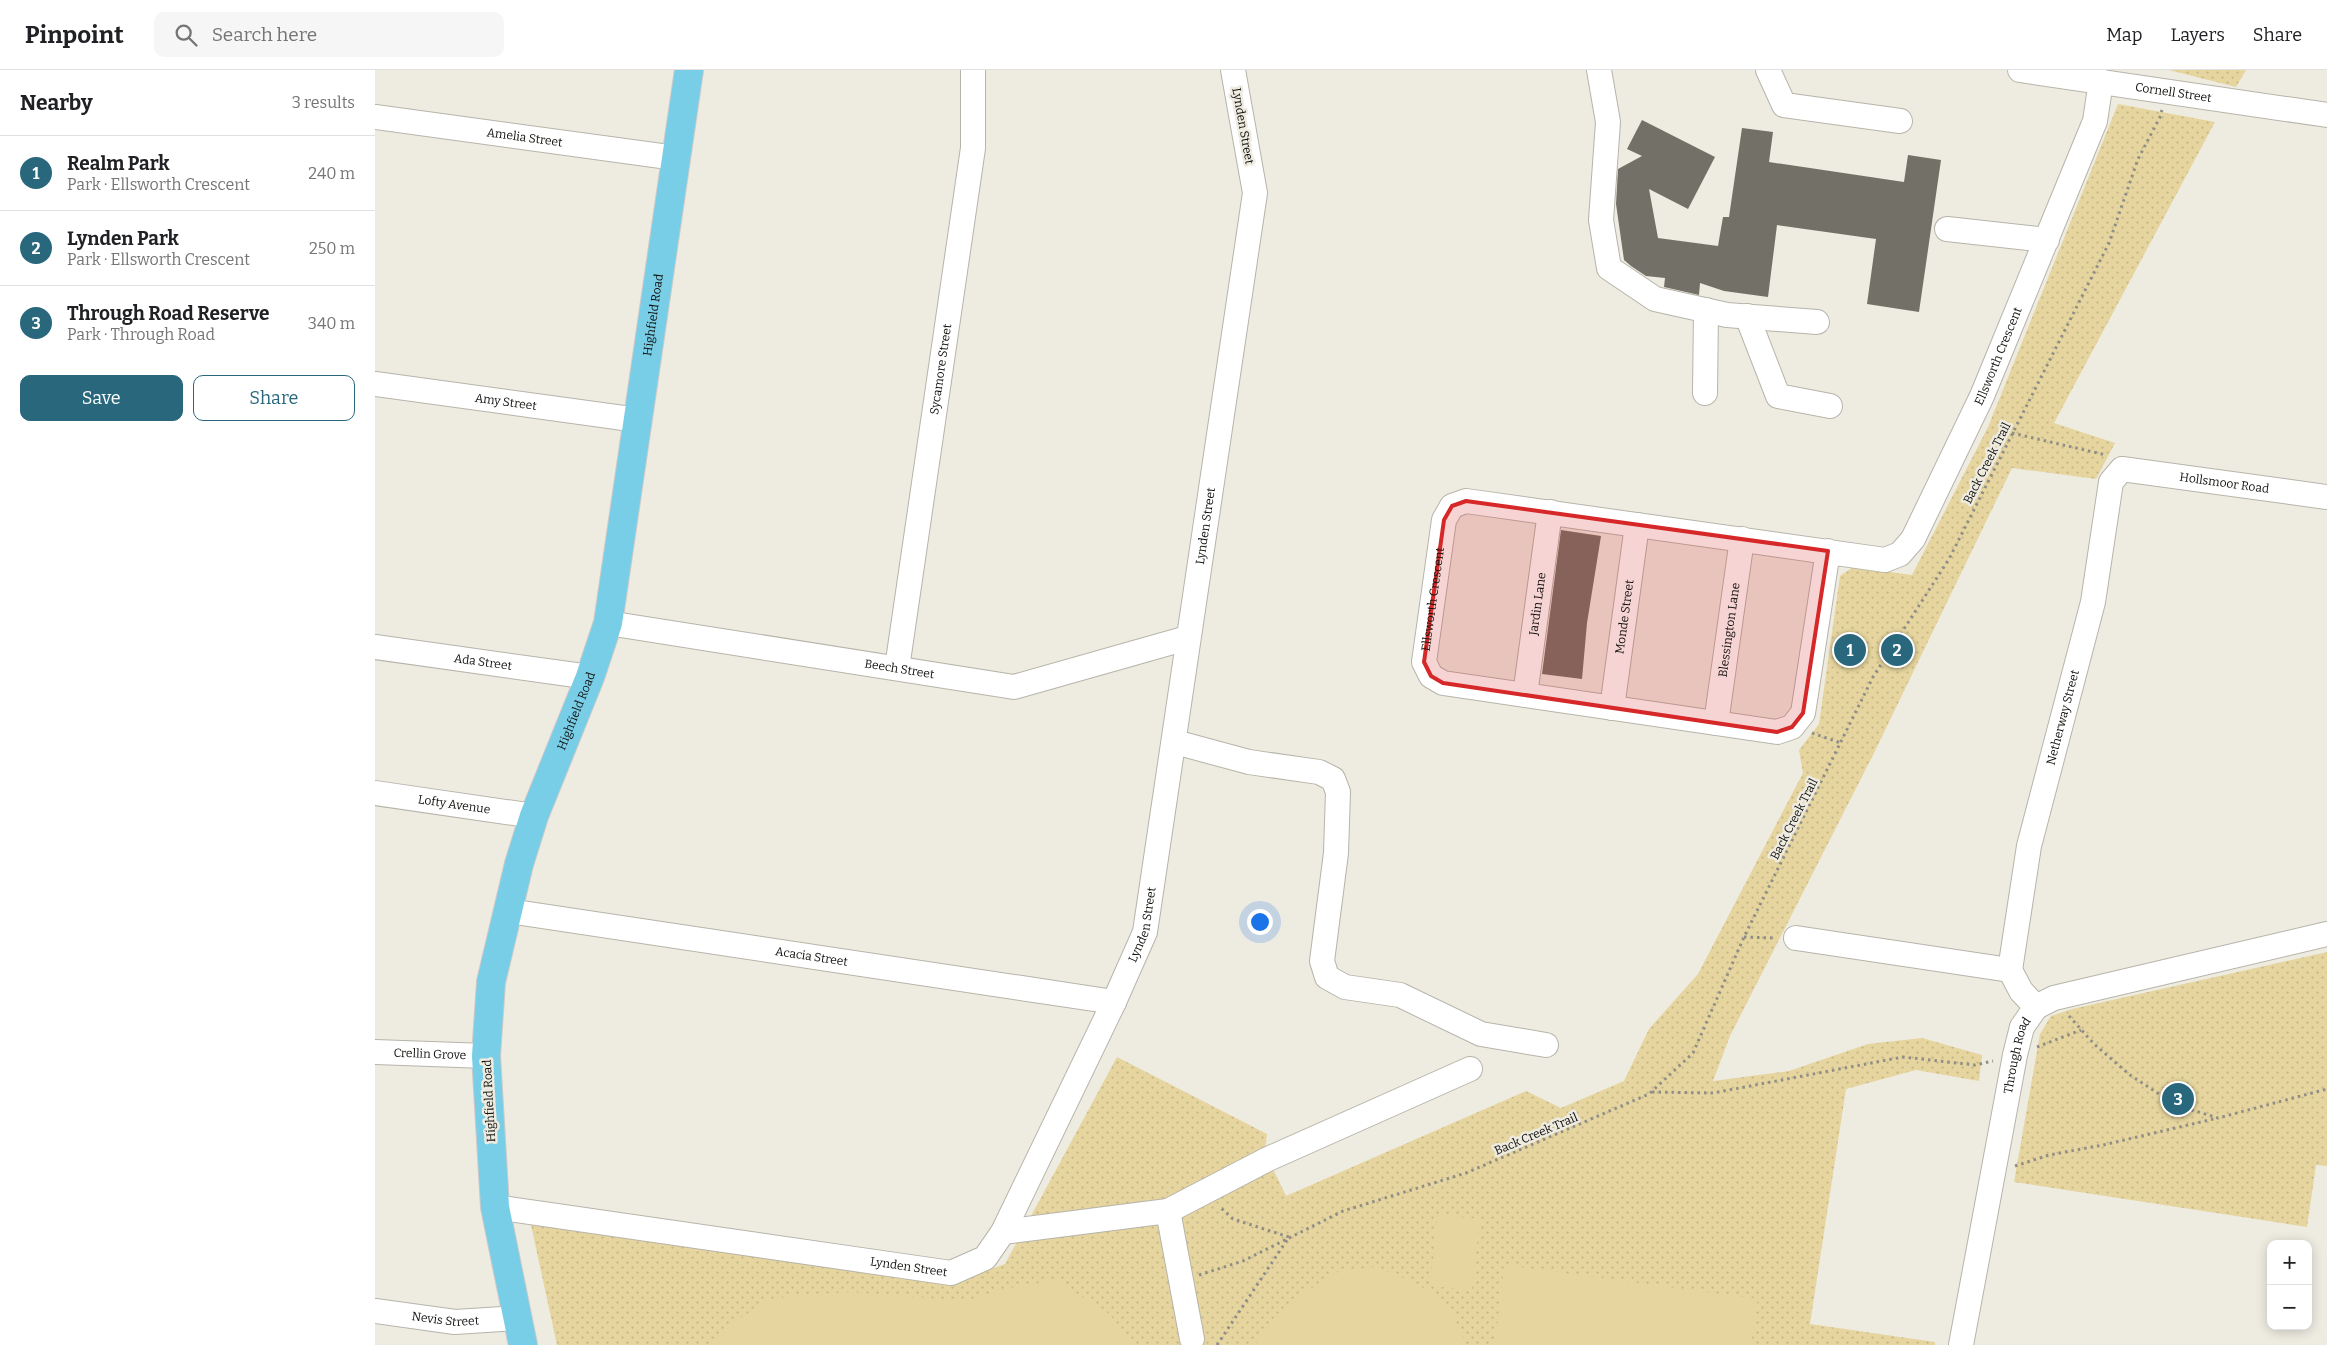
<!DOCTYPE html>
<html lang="en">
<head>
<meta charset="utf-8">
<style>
  :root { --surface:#fff; --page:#f6f6f6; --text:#202124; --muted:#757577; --line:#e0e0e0; --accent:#29677d }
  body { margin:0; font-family:Bitter,serif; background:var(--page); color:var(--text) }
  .controls { position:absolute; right:15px; bottom:15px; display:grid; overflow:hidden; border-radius:10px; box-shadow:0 2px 12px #0003 }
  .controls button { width:45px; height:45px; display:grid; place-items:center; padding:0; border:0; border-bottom:1px solid var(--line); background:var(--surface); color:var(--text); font:25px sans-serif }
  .you { position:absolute; left:884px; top:851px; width:18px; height:18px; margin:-12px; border:4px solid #fff; border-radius:50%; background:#1a73e8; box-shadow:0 0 0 8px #1a73e833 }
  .badge { display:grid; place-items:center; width:32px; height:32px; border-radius:50%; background:var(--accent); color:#fff; font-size:16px; font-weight:700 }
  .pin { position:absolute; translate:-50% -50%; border:2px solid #fff; box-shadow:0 1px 5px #0006 }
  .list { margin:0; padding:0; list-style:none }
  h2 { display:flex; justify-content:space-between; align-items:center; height:65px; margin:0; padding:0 20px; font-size:21px }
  h2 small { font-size:16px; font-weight:400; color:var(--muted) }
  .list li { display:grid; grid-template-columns:32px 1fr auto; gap:15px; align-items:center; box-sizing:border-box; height:75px; padding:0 20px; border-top:1px solid var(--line) }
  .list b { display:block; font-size:19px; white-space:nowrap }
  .list p { margin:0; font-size:16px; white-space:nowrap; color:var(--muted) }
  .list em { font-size:16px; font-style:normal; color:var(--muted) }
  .actions { display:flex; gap:10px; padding:15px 20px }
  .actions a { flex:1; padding:11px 0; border:1px solid var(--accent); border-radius:10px; text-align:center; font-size:18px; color:var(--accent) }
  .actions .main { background:var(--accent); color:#fff }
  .icon { flex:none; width:28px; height:28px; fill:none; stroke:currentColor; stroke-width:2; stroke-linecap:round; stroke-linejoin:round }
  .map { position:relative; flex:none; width:1952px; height:1275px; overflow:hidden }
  header { display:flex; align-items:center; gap:30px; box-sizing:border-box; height:70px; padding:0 25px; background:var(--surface); border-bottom:1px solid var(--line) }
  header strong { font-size:24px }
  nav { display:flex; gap:28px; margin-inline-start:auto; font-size:18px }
  .search { width:350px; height:45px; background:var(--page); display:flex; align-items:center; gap:12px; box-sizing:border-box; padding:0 18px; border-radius:10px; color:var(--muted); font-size:19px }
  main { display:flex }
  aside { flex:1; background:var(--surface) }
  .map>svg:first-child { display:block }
  .green { fill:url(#green-dots) }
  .pitch { fill:#e6d59e }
  .building { fill:#737167 }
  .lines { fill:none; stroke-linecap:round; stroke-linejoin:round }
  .minor-casing { stroke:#b7b4aa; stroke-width:26 }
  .major-casing { stroke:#cbcaca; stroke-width:30 }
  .path { stroke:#908e87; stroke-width:3; stroke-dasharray:2.5 4; stroke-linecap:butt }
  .minor { stroke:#fff; stroke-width:24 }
  .major { stroke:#79cee7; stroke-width:28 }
  .marked { fill:#d62828; fill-opacity:0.2; stroke:#d62828; stroke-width:4; stroke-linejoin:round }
  .labels { text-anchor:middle; stroke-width:5; stroke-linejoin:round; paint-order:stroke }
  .street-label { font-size:12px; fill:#11100d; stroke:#eeebe1 }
</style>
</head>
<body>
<header>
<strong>Pinpoint</strong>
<div class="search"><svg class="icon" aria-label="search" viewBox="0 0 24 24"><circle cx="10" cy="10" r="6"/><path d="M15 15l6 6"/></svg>Search here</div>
<nav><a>Map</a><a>Layers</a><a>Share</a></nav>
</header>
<main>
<aside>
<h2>Nearby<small>3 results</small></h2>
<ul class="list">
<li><span class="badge">1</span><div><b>Realm Park</b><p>Park · Ellsworth Crescent</p></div><em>240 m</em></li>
<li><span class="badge">2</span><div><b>Lynden Park</b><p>Park · Ellsworth Crescent</p></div><em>250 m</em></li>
<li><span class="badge">3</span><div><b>Through Road Reserve</b><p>Park · Through Road</p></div><em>340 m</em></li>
</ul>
<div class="actions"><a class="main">Save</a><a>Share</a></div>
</aside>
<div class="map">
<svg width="1952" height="1275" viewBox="0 0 1952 1275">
  <defs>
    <pattern id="green-dots" width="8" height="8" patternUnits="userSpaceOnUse" patternTransform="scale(1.25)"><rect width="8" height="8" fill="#e6d59e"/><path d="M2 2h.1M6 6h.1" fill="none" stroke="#c4b687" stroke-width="1.8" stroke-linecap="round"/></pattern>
  </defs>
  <rect width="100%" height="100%" fill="#eeebe1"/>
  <path class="green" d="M1794,0H1871L1861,17Z
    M1743,34L1840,52L1679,353L1740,373L1721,409L1637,398L1499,683L1355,966L1338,1011L1414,1001L1493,974L1547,968L1607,985L1604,1011L1541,1000L1471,1019L1435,1254L1560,1272V1275H182L156,1155L580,1212L630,1194L742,987L892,1064L890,1082L911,1126L1151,1021L1186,1038L1249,1011L1274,959L1323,904L1428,703L1424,680L1444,654L1465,506L1478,497L1537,505L1613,357Z
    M1952,882V1096L1941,1095L1932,1157L1639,1112L1665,964L1676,946L1697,939Z"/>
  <path class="pitch" d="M1063,1145L1105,1149L1097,1220L1055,1216Z
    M1129,1195L1383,1229L1376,1275H1120Z
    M997,1197C1041,1210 1077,1227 1091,1275H880L901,1245L957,1203Z
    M680,1210L733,1243L761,1275H335L342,1266L388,1232L418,1225L477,1222L592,1231L623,1220Z"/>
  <path class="building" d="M1267,50L1340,87L1313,139L1274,119L1283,168L1343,176L1348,147H1354L1367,58L1398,62L1394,92L1529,112L1533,85L1566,90L1544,242L1492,234L1501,169L1402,155L1393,227L1349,221L1325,213L1324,225L1289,217L1290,208L1271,206L1256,196L1249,190L1241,134L1243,99L1267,86L1252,79Z
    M1186,460L1226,466L1212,553L1207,609L1167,604Z"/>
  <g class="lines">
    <defs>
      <g id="minor">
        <path d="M1224,0L1233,52L1226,150L1234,198L1280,229L1352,245L1442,252"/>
        <path d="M1393,0L1409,35L1525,51"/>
        <path id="s1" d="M1645,0L1952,45"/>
        <path id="s2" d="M0,47L301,88"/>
        <path d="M1572,159L1672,170"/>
        <path d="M1372,246L1403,326L1455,336"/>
        <path id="s3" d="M0,314L263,350"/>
        <path d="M1330,323L1331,240"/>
        <path id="s4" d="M1453,481L1428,643L1417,657L1402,662L1068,613L1056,606L1049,592L1069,450L1077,436L1091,431L1510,490L1525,484L1538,469L1607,326L1720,51L1726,11"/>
        <path id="s5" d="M233,553L639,617L812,568"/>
        <path id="s6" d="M0,577L215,607"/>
        <path id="s7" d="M522,598L598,78V0"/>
        <path id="s8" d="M1150,625L1175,442"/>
        <path id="s9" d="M1237,638L1262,455"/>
        <path id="s10" d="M1341,653L1367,469"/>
        <path d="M800,672L874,692L944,702L958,709L963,722L961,783L947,891L952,907L970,917L1025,925L1106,964L1171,975"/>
        <path id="s11" d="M0,723L159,746"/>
        <path id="s12" d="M134,841L739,932"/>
        <path d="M1421,868L1635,900"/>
        <path id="s13" d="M1661,937L1646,921L1635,900L1654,776L1718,532L1736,412L1747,399L1952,427"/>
        <path id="s14" d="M0,982L111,986"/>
        <path id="s15" d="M120,1137L576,1203L610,1188L628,1162L739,932L770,862L880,123L858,0"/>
        <path d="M793,1141L893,1089L1095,999"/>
        <path d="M628,1162L793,1141L817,1269"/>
        <path id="s16" d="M0,1241L80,1252L142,1248"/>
        <path id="s17" d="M1586,1275L1640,985L1647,957L1661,937L1679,928L1952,864"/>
      </g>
      <g id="major">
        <path id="s18" d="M148,1275L120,1137L111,986L116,912L144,794L159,746L215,607L233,553L314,0"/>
      </g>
    </defs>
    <use href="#minor" class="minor-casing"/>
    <use href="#major" class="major-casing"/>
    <path class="path" d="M1637,363L1731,385
      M1437,663L1466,673
      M1369,867L1400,868
      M1694,946L1719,974L1755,1005L1801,1035L1843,1048L1952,1019
      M1662,977L1706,960
      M1277,1022L1338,1023L1528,987L1600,995L1618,991
      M1640,1096L1674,1085L1728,1075L1843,1048
      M824,1205L868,1191L968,1141L1091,1103L1274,1024L1318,983L1369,867L1498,607L1574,489L1734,173L1763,89L1785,47L1787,40
      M842,1275L914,1167L858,1149L845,1137"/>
    <use href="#minor" class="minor"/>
    <use href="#major" class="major"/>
  </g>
  <path class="marked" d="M1091,431L1453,481L1428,643L1417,657L1402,662L1068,613L1056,606L1049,592L1069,450L1077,436Z"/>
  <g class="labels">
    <g class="street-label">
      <text dy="4" stroke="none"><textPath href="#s1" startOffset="155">Cornell Street</textPath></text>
      <text transform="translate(868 56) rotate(80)" y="4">Lynden Street</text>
      <text dy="4" stroke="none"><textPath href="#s2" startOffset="151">Amelia Street</textPath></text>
      <text dy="4" stroke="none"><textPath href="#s18" startOffset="1056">Highfield Road</textPath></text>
      <text dy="4" stroke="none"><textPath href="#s4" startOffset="1400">Ellsworth Crescent</textPath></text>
      <text dy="4" stroke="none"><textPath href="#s7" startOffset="302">Sycamore Street</textPath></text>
      <text dy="4" stroke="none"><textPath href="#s3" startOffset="132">Amy Street</textPath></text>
      <text transform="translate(1612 393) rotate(-63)" y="4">Back Creek Trail</text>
      <text dy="4" stroke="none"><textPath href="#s13" startOffset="665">Hollsmoor Road</textPath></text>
      <text dy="4" stroke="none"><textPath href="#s15" startOffset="1272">Lynden Street</textPath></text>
      <text dy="4" stroke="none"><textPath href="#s4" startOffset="628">Ellsworth Crescent</textPath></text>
      <text dy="4" stroke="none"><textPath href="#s8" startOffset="92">Jardin Lane</textPath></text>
      <text dy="4" stroke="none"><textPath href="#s9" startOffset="92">Monde Street</textPath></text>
      <text dy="4" stroke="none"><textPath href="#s10" startOffset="94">Blessington Lane</textPath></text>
      <text dy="4" stroke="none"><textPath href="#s6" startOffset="109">Ada Street</textPath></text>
      <text dy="4" stroke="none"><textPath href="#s5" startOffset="295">Beech Street</textPath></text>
      <text dy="4" stroke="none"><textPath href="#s18" startOffset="651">Highfield Road</textPath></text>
      <text dy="4" stroke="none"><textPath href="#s13" startOffset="304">Netherway Street</textPath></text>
      <text dy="4" stroke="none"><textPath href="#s11" startOffset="80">Lofty Avenue</textPath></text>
      <text transform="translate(1419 749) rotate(-63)" y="4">Back Creek Trail</text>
      <text dy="4" stroke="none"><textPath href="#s15" startOffset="868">Lynden Street</textPath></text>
      <text dy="4" stroke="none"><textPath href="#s12" startOffset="306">Acacia Street</textPath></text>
      <text dy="4" stroke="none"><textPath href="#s14" startOffset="55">Crellin Grove</textPath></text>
      <text dy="4" stroke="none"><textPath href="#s17" startOffset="295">Through Road</textPath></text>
      <text transform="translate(114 1031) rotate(-93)" y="4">Highfield Road</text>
      <text transform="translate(1161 1064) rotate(-23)" y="4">Back Creek Trail</text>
      <text dy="4" stroke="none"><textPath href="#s15" startOffset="418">Lynden Street</textPath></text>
      <text dy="4" stroke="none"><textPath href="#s16" startOffset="71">Nevis Street</textPath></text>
    </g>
  </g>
</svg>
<div class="controls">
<button>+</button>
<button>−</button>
</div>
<div class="you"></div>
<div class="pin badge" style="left:1475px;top:580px">1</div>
<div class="pin badge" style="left:1522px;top:580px">2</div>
<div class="pin badge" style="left:1803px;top:1029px">3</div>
</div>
</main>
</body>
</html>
